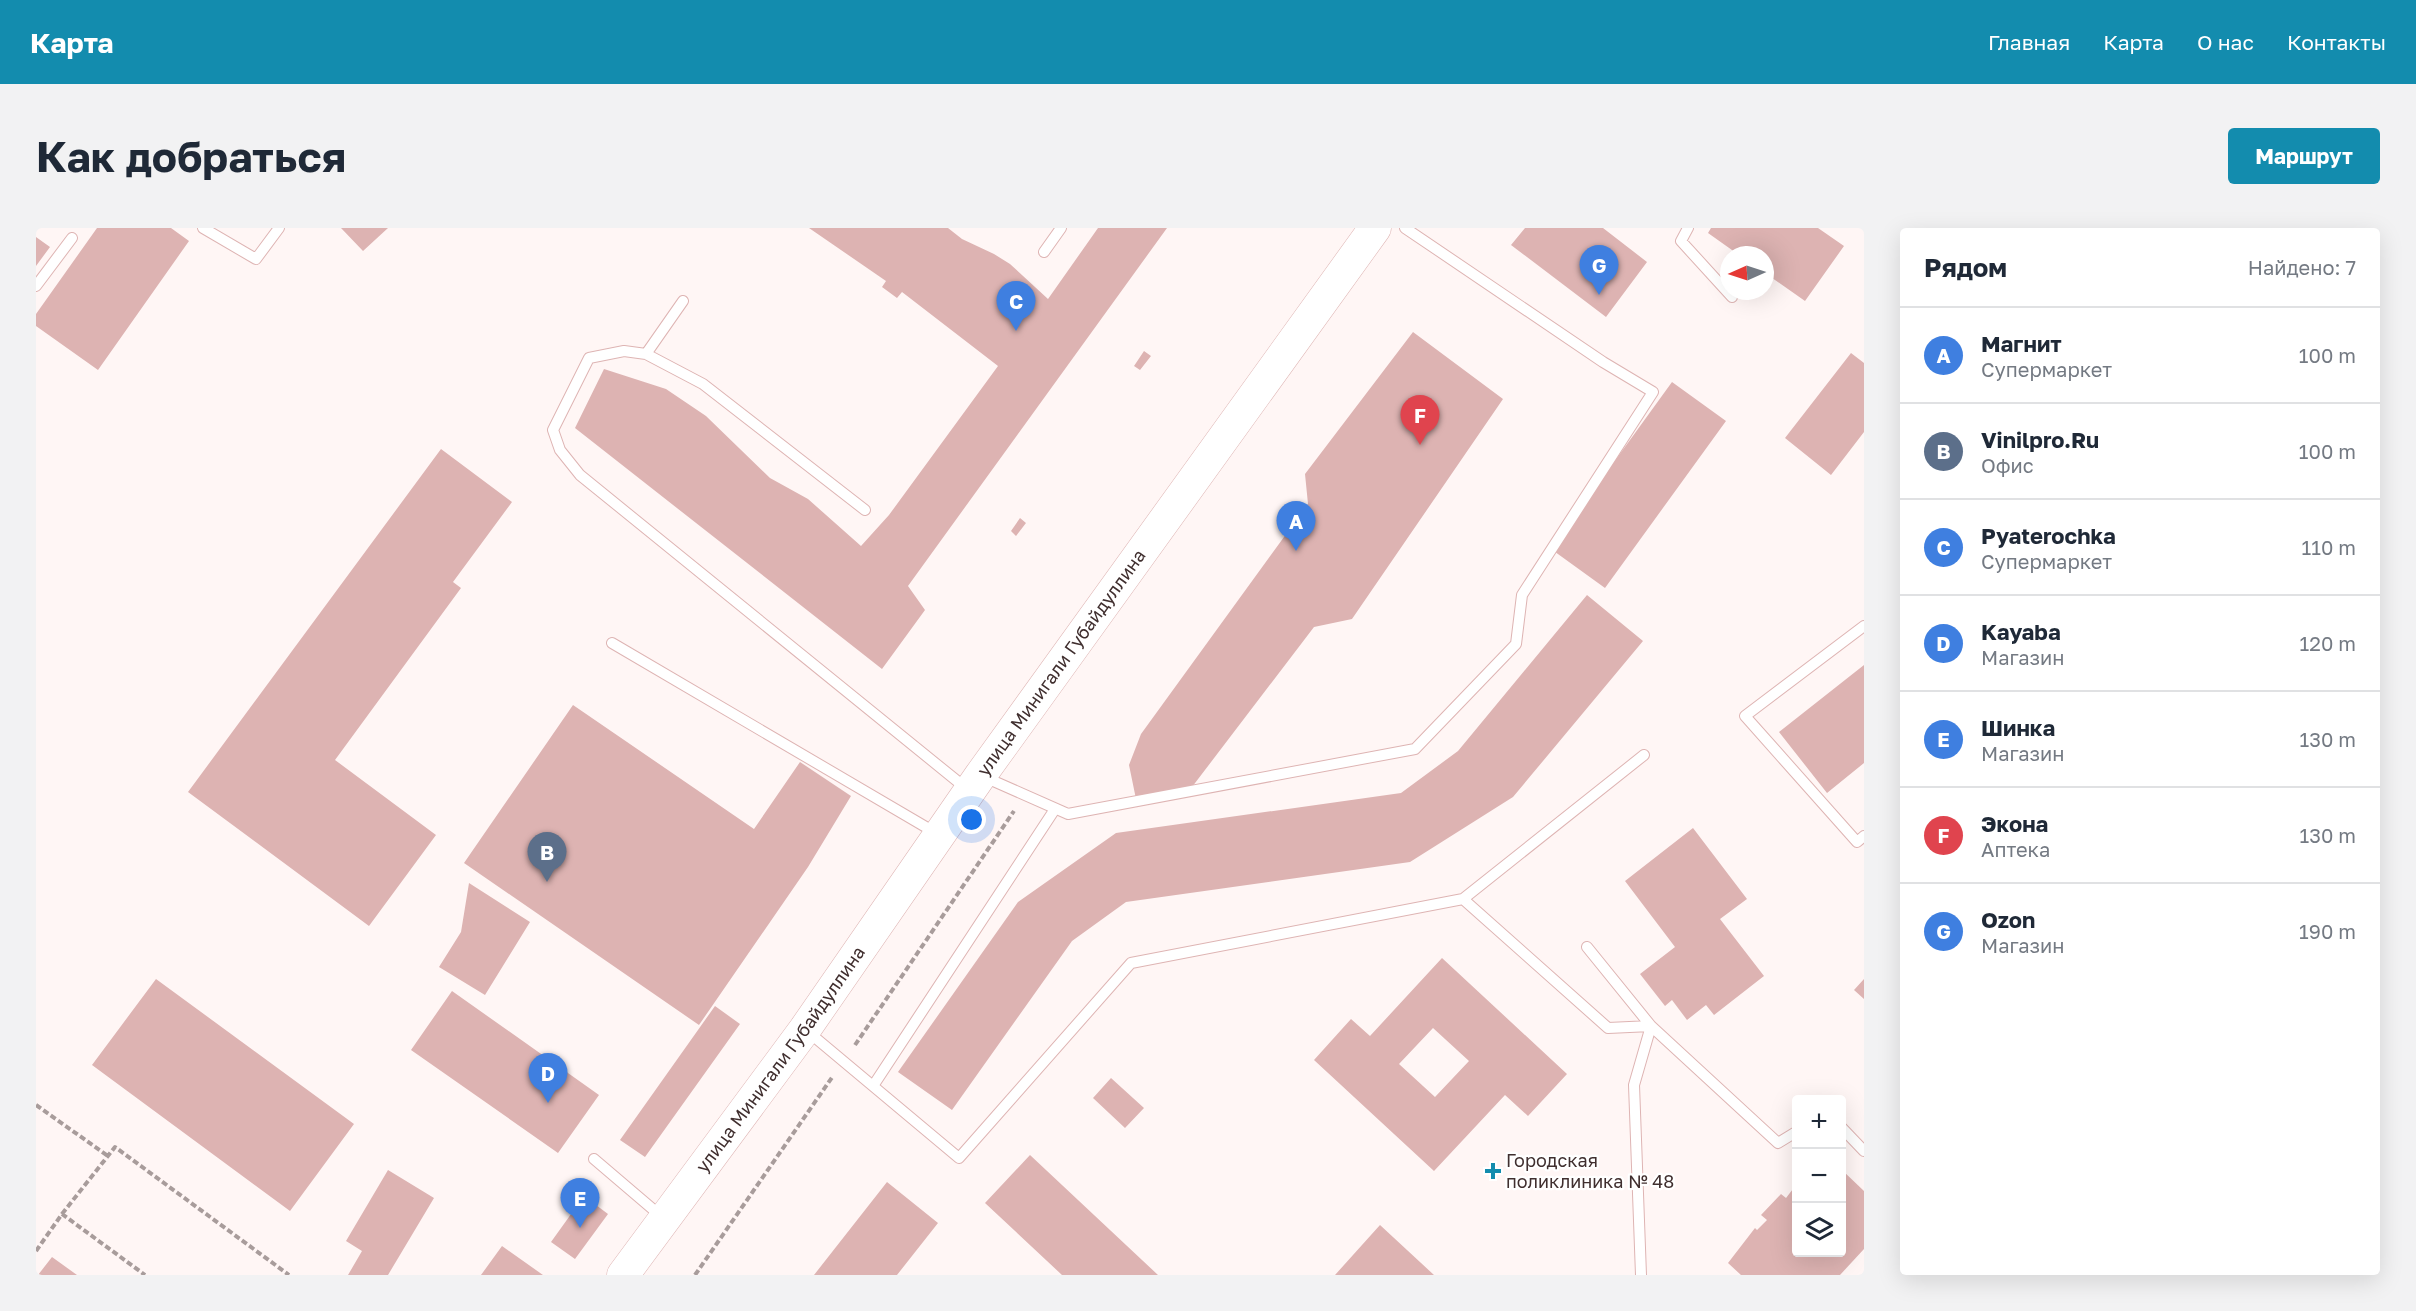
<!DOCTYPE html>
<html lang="ru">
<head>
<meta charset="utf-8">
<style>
  :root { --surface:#fff; --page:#f2f2f3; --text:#1f2937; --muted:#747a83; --line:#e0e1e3; --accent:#138cae }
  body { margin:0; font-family:"Golos Text",sans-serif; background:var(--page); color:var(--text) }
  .controls { position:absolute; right:18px; bottom:18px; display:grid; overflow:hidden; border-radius:6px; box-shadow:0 6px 24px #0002 }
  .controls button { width:54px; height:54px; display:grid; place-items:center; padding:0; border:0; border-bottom:2px solid var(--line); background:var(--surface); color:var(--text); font:30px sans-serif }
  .compass { position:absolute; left:1684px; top:18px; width:54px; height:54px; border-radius:50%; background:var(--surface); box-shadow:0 6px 24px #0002; rotate:267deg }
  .you { position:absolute; left:936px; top:592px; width:21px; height:21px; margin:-15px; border:4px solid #fff; border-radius:50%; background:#1a73e8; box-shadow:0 0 0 9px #1a73e833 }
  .badge { display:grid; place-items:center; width:39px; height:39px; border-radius:50%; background:var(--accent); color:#fff; font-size:20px; font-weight:700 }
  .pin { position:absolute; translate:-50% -50px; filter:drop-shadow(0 2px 3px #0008) }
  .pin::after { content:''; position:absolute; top:32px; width:21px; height:18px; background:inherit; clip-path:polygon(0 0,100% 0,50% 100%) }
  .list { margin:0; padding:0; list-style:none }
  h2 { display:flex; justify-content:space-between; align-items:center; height:78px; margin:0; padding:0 24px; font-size:26px }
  h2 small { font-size:20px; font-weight:400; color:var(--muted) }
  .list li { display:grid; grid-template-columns:39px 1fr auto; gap:18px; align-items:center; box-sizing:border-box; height:96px; padding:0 24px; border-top:2px solid var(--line) }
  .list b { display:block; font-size:22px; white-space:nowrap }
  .list p { margin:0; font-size:20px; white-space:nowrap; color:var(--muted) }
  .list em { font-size:20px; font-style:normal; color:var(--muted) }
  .icon { flex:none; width:33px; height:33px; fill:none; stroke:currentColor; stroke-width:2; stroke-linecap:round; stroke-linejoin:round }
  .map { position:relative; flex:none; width:1828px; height:1047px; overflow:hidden; border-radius:6px }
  header { display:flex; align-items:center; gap:36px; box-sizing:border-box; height:84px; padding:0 30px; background:var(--accent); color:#fff }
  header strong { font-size:28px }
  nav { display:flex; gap:33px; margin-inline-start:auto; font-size:21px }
  .intro { display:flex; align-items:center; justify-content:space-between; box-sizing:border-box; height:144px; padding:0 36px }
  h1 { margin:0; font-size:42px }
  .button { padding:15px 27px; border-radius:6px; background:var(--accent); color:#fff; font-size:21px; font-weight:700 }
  main { display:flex; gap:36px; padding:0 36px }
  aside { flex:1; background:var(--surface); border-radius:6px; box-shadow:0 6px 24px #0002 }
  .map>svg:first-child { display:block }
  .building { fill:#ddb3b2; fill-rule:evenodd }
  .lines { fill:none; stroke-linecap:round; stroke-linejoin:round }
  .service-casing { stroke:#deb4b3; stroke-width:12 }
  .secondary-casing { stroke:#deb4b3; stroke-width:33 }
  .path { stroke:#a89c9b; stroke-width:4; stroke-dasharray:6 3; stroke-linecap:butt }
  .service { stroke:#fff; stroke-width:10 }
  .secondary { stroke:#fff; stroke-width:32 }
  .poi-dot { fill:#138cae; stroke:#fff; stroke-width:2 }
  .labels { text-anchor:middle; stroke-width:4.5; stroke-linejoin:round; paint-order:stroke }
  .street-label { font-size:18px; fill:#402f2f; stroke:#fff }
  .poi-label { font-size:18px; fill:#402f2f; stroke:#fff; text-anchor:start }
</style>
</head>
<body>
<header>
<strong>Карта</strong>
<nav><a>Главная</a><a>Карта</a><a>О нас</a><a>Контакты</a></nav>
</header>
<div class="intro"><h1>Как добраться</h1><a class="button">Маршрут</a></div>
<main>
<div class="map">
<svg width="1828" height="1047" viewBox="0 0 1828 1047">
  <rect width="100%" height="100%" fill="#fff6f5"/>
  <path class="building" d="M61,0H135L153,13L62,142L0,98V86Z
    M305,0H352L327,23Z
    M773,0H912L926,11L958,26L974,36L1012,71L1062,0H1131L872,358L889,382L846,441L539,200L568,141L630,161L670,188L734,250L772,271L825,318L853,287L962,138L866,64L861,70L846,59L850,53Z
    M1489,0H1567L1611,34L1570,89L1475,17Z
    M1675,0H1782L1808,18L1769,73L1729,45V27H1703L1672,5Z
    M0,9L14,19L0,38Z
    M1377,104L1467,171L1316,391L1278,399L1156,559L1100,571L1093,537L1105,506L1272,276L1269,246Z
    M1108,123L1115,128L1104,142L1098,138Z
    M1815,125L1828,135V204L1795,247L1749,210Z
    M1636,154L1690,193L1569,360L1515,321Z
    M405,221L476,274L417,354L425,360L299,532L400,607L333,698L152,564Z
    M984,290L990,295L980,308L975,303Z
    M1551,367L1607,413L1477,569L1374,634L1090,674L1036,713L916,882L862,844L982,674L1080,605L1365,565L1422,523Z
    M1828,437V535L1791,565L1743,504Z
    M537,477L718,601L764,534L815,568L772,639L663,797L428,635Z
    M1657,600L1711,671L1684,691L1728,748L1678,787L1670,777L1651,792L1636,772L1629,778L1604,746L1639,719L1589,653Z
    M433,655L494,694L449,767L403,739L425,704Z
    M1406,730L1531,846L1492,888L1469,867L1398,943L1278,832L1315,791L1334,808ZM1397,800L1433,833L1399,869L1363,836Z
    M120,751L318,896L254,983L56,837Z
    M1828,751V771L1818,762Z
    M416,763L563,867L522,925L375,822Z
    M679,778L704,796L609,929L584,912Z
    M1075,850L1108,880L1089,900L1057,870Z
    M994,927L1122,1047H1026L949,975Z
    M352,942L398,970L352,1047H312L326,1023L310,1013Z
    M1806,942L1828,963V1021L1804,1047H1705L1692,1035L1719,1000L1721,1002L1731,992L1725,987L1745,966L1750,970L1760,957L1758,955L1760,952V1024H1806Z
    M851,954L902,995L861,1047H778Z
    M548,968L572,986L539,1031L515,1014Z
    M1344,997L1398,1047H1299Z
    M466,1018L507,1047H445Z
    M16,1029L41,1047H2Z"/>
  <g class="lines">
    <defs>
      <path id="service" d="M167,0L220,31L243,0
        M1652,0L1645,13L1696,69
        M1008,24L1025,0
        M0,58L36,10
        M610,126L647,73
        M829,282L667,156L610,126L588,123L553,130L517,202L524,222L544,247L931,561
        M1828,398L1709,488L1821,614L1828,608
        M576,415L900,605
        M946,548L1032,586L1379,521L1480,416L1486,367L1617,164L1567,134L1369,0
        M1427,671L1608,527
        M1551,719L1615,798L1742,915L1760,904
        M770,802L923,930L1095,735L1427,671L1572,800L1615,798L1598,857L1605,1047
        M837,858L1019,581
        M1806,900L1828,923
        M558,931L626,989"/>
      <g id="secondary">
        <path id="s1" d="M587,1047L769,801L944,548L1339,0"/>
      </g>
    </defs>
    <use href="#service" class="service-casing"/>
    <use href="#secondary" class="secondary-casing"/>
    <path class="path" d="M819,817L978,583
      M0,877L72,928
      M26,986L79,919L253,1047
      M0,1023L26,986L109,1047
      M659,1047L797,848"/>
    <use href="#service" class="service"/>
    <use href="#secondary" class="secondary"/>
  </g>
  <path class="poi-dot" d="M1454 934h6v6h6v6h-6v6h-6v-6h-6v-6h6z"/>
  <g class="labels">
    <g class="street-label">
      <text dy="6" stroke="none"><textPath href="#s1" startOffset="753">улица Минигали Губайдуллина</textPath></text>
      <text dy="6" stroke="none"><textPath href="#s1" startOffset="267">улица Минигали Губайдуллина</textPath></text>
    </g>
    <g class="poi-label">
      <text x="1470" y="939">Городская<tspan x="1470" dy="21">поликлиника № 48</tspan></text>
    </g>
  </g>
</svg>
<div class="controls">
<button>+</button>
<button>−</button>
<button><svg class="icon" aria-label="layers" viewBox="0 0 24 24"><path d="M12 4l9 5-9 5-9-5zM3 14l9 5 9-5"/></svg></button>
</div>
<svg class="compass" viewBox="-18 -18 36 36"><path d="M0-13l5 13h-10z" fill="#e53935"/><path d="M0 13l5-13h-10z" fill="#747a83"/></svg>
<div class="you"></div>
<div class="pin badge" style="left:1260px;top:323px;background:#3f7fe0">A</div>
<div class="pin badge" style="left:511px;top:654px;background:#5c6f8a">B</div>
<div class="pin badge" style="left:980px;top:103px;background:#3f7fe0">C</div>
<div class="pin badge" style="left:512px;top:875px;background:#3f7fe0">D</div>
<div class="pin badge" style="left:544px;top:1000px;background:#3f7fe0">E</div>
<div class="pin badge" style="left:1384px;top:217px;background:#e0444e">F</div>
<div class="pin badge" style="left:1563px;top:67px;background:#3f7fe0">G</div>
</div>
<aside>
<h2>Рядом<small>Найдено: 7</small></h2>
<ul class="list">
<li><span class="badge" style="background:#3f7fe0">A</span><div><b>Магнит</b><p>Супермаркет</p></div><em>100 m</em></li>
<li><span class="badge" style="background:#5c6f8a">B</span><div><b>Vinilpro.Ru</b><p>Офис</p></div><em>100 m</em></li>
<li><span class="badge" style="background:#3f7fe0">C</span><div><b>Pyaterochka</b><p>Супермаркет</p></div><em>110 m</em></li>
<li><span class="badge" style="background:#3f7fe0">D</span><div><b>Kayaba</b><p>Магазин</p></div><em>120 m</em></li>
<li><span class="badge" style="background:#3f7fe0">E</span><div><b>Шинка</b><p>Магазин</p></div><em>130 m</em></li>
<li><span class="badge" style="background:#e0444e">F</span><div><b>Экона</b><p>Аптека</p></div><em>130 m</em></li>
<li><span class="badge" style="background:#3f7fe0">G</span><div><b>Ozon</b><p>Магазин</p></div><em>190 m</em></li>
</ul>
</aside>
</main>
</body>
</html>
